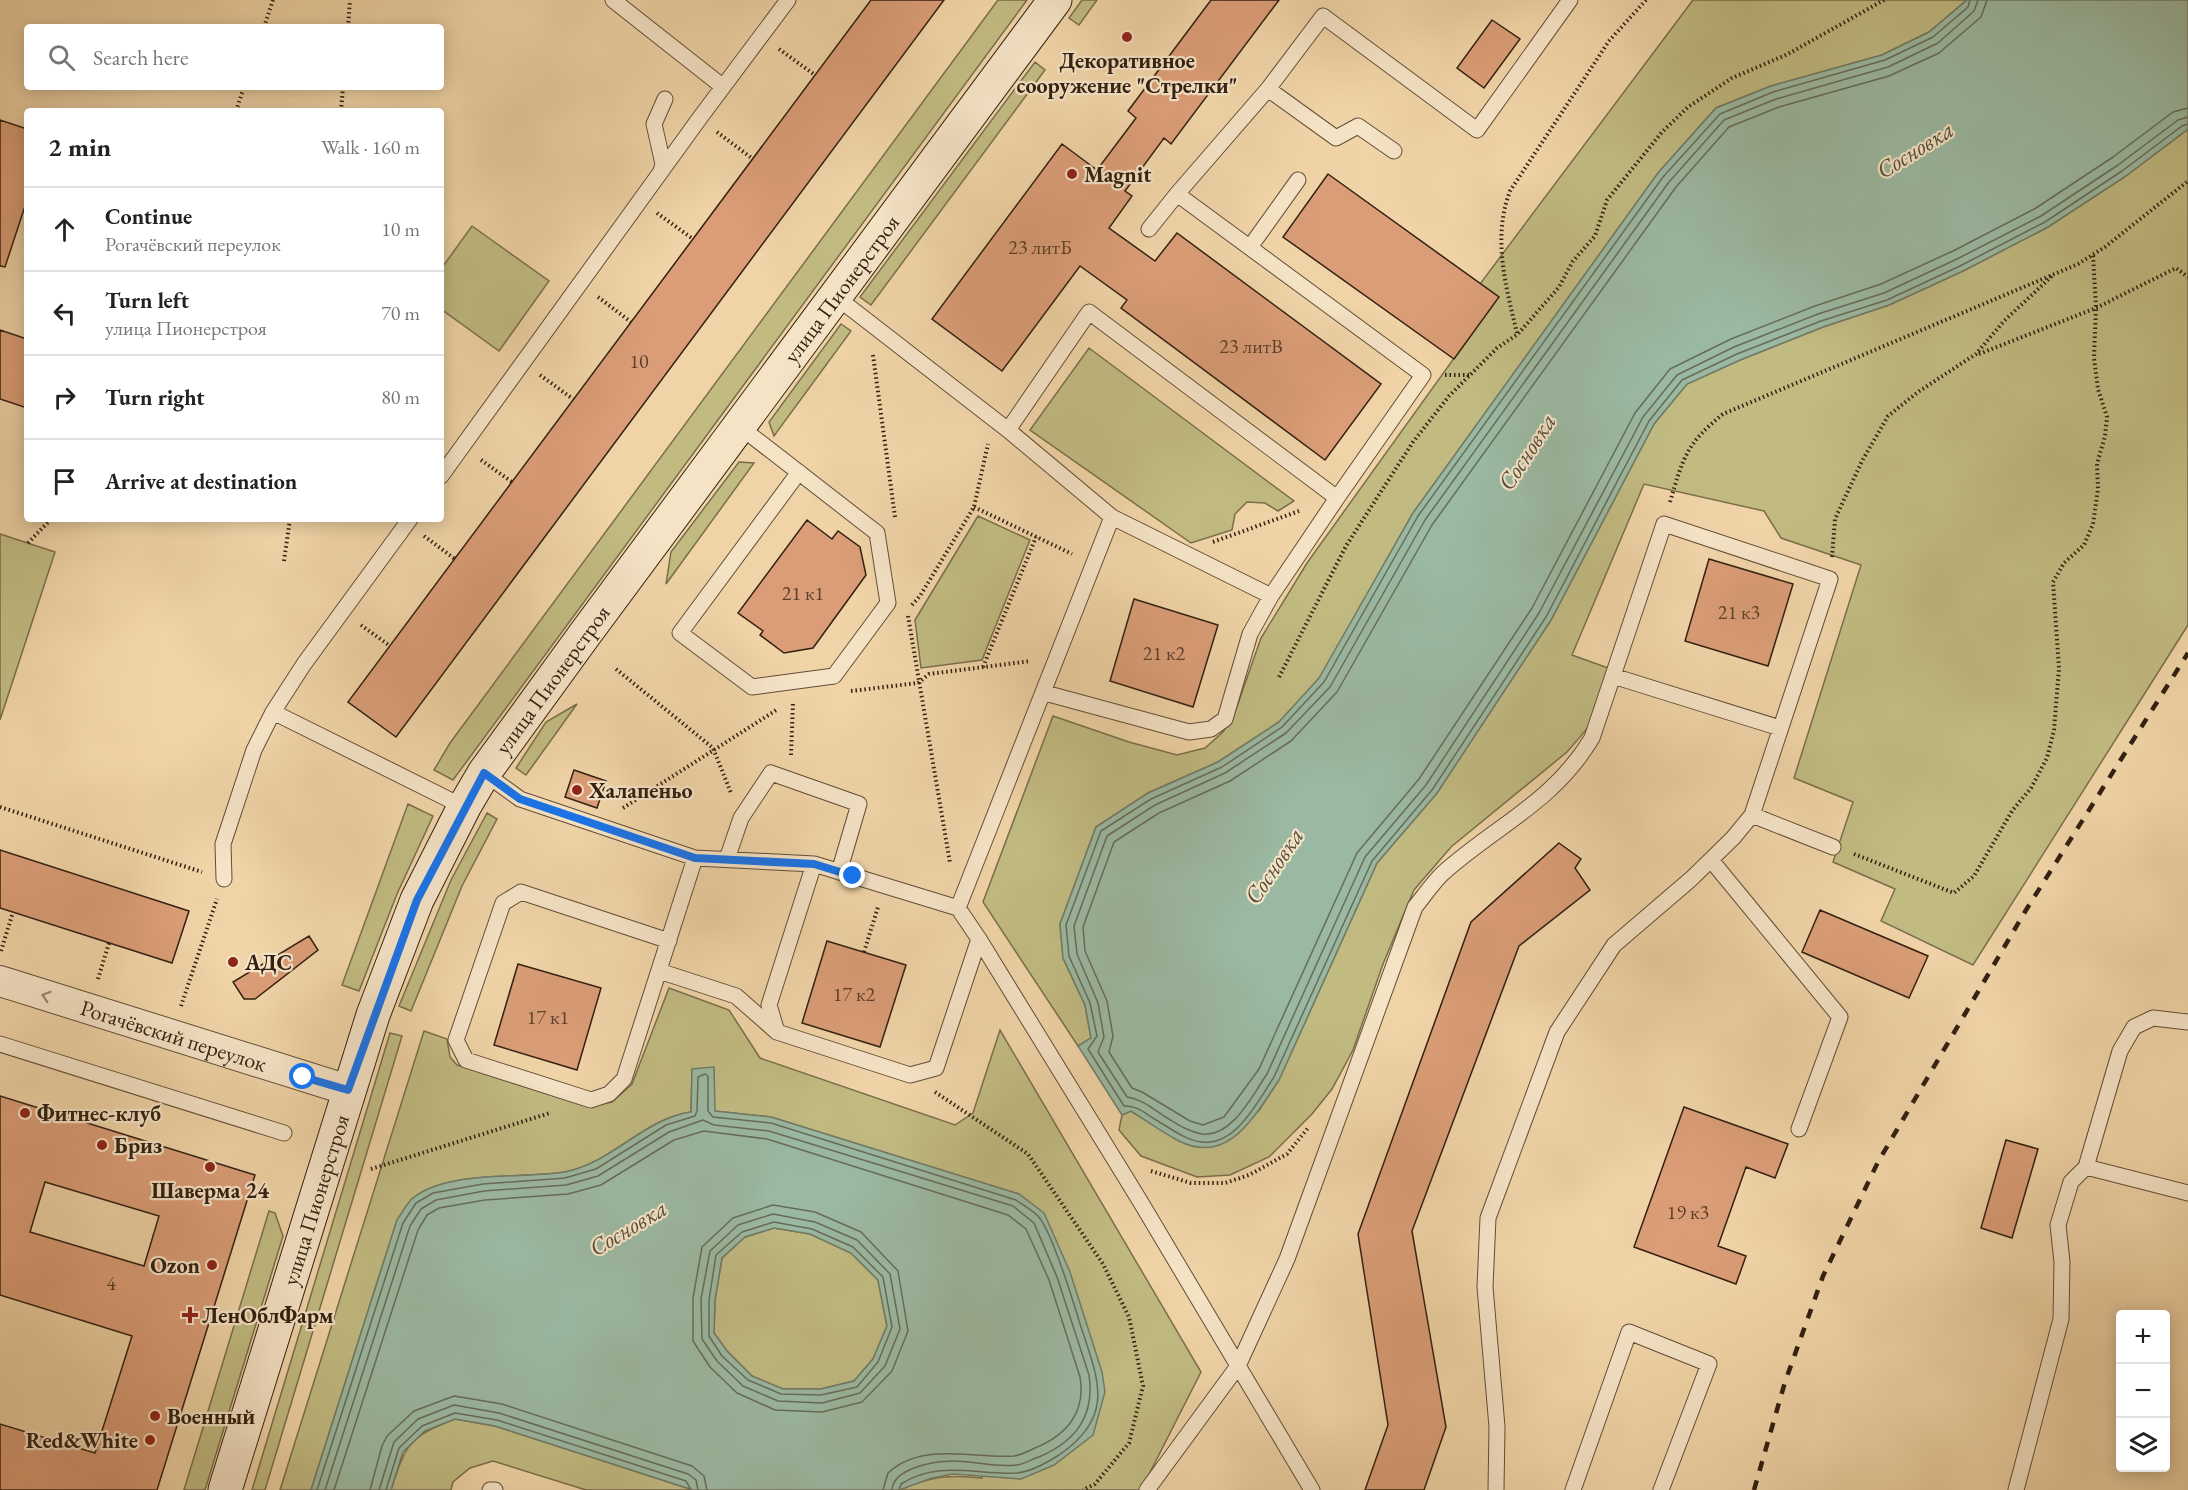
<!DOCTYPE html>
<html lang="en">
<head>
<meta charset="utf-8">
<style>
  :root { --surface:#fff; --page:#f6f6f6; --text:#222; --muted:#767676; --line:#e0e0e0 }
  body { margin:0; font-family:"EB Garamond",serif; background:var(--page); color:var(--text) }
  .controls { position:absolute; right:18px; bottom:18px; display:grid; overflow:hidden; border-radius:6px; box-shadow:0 3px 15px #0003 }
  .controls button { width:54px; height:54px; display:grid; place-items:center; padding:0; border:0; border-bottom:2px solid var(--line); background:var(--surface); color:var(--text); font:30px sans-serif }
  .stop { position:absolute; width:18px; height:18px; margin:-14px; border:4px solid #1a73e8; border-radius:50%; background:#fff }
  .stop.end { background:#1a73e8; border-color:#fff; box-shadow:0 2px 6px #0008 }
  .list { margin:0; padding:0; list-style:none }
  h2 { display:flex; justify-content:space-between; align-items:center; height:78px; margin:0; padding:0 24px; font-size:26px }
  h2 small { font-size:20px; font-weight:400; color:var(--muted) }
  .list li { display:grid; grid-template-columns:39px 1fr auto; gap:18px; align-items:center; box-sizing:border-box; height:84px; padding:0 24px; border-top:2px solid var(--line) }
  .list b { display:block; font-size:22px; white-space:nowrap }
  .list p { margin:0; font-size:20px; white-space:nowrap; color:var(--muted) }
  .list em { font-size:20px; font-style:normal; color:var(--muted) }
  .icon { flex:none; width:33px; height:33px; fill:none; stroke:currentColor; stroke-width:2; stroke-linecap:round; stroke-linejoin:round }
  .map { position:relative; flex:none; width:2188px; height:1490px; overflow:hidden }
  .search { position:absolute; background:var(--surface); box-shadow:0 3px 15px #0003; left:24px; top:24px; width:420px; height:66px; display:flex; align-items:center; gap:15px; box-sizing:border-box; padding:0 21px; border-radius:6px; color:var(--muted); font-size:22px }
  .panel { position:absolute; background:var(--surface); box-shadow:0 3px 15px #0003; left:24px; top:108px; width:420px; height:414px; border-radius:6px }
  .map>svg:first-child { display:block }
  .green { fill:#c1bb82; stroke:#7a6e4a; stroke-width:1.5 }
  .water { fill:#9bb9a2; stroke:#717c68; stroke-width:1.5; fill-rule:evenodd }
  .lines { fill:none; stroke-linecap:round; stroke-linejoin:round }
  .shore { stroke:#666c5a; stroke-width:1.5 }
  .building { fill:#da9d77; stroke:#322011; stroke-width:1.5; fill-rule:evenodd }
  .lane-casing { stroke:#624d36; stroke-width:17 }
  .street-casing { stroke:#624d36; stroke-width:32 }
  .secondary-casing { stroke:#322011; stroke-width:35 }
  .path { stroke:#322011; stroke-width:4; stroke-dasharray:1.5 3; stroke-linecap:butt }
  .lane { stroke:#f5e3c6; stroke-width:15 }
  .street { stroke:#f5e3c6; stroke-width:30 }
  .secondary { stroke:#f5e3c6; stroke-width:33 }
  .rail { stroke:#322011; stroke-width:4.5; stroke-dasharray:10 10; stroke-linecap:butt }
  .oneway { stroke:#9d8b75 }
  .route { stroke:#1a73e8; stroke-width:8 }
  .poi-dot { fill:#8f2418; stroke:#f5e3c6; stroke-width:2 }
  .labels { text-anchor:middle; stroke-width:4.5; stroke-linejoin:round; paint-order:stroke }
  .number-label { font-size:20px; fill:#5c3f2a }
  .poi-label { font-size:22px; font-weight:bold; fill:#322011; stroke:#f5e3c6; text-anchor:start }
  .street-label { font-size:22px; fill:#322011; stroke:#f5e3c6 }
  .water-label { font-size:24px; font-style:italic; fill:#524e3c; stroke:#f5e3c6 }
</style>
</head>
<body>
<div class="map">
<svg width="2188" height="1490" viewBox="0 0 2188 1490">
  <rect width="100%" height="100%" fill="#f0d4a7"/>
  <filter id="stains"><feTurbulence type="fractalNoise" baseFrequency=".00333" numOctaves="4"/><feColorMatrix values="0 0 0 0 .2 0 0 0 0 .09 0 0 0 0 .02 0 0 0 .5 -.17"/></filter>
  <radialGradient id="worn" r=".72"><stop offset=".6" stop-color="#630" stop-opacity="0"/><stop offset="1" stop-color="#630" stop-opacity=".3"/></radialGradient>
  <path class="green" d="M998,0H1027L453,780L434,770L450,743Z
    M1082,0H1097L1079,25L1069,18Z
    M1693,0H1967L1929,32L1882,55L1771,86L1716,108L1658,173L1413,513L1320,678L1279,722L1218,762L1148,793L1096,827L1060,924L1063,958L1085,1005L1091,1038L1078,1046L983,902L1053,716L1129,742L1177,755L1205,748L1223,732L1234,715L1261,638L1307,563L1498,297L1480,284Z
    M1035,62L1045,70L871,305L860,297Z
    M2188,129V625L1973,965L1881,921L1895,889L1833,862L1853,802L1794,778L1861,565L1781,538L1764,511L1644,484L1572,655L1608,668L1593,722L1567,752L1451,847L1414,890L1383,964L1353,1050L1332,1089L1312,1114L1269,1157L1230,1175L1197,1177L1141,1156L1119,1130L1122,1115L1131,1111L1180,1141L1258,1112L1279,1080L1377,863L1437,793L1551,620L1654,424L1687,384L1740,360L1823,327L1889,305L1963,271L2048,227L2126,176Z
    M472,226L549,281L499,351L441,309V269Z
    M841,324L851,331L774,436L769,422Z
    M1089,348L1294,501L1278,511L1265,503L1247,502L1235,514L1232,530L1191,543L1030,430Z
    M739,462L754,463L666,584L671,552Z
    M978,516L1030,540L982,660L921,668L915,620Z
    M0,534L55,552L0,720Z
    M577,704L526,775L516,768L546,722Z
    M408,804L433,816L397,894L359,991L342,985Z
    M487,813L497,819L462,886L411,1011L399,1006L451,880Z
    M669,988L729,1010L760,1058L955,1125L973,1113L1000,1030L1201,1372L1141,1490H899C930,1477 949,1474 982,1478L1019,1194L771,1117L714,1111V1068L692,1070L691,1112C644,1118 612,1163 565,1172C522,1179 448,1170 413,1198C407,1203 402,1213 397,1220L311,1490H280L424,1031L447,1039L450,1057L457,1065L588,1107L612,1102L632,1084Z
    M390,1033L402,1036L265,1490H252Z
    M269,1211L275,1213L283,1236L205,1490H184Z
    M774,1228L810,1234L851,1253L878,1280L887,1326L873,1359L854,1381L821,1389H783L752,1376L727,1351L714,1333L715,1300L722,1258L745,1237Z
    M455,1419L495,1426L693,1490H586L493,1461L470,1468L453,1482L451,1490H391C406,1443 409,1437 455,1419Z"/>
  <path class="water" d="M1967,0H2188V129L2126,176L2048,227L1963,271L1889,305L1823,327L1740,360L1687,384L1654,424L1551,620L1437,793L1377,863L1279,1080C1255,1115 1229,1166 1179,1141C1163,1133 1147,1121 1131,1111L1122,1115L1078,1046L1091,1038L1085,1005L1063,958L1060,924L1096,827L1148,793L1218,762L1279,722L1319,678L1413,513L1658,173L1716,108L1771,86L1882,55L1929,32Z
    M714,1067L715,1111L771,1117L1019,1194L1044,1213L1070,1272L1102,1372L1105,1392L1093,1435L1054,1465L1021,1479L953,1474L932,1478L899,1490H693L495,1426L455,1419L425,1431L403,1452L391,1490H311L397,1220C402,1213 407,1203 413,1198C448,1170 522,1179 565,1172C612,1163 644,1119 691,1112L692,1069ZM774,1228L810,1234L851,1253L878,1280L887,1326L873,1359L854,1381L821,1389H783L752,1376L727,1351L714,1333L715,1300L722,1258L745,1237Z"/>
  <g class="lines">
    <path class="shore" d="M1970,0L1968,7L1933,37L1885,60L1773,92L1720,114L1663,177L1418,516L1324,682L1282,727L1222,767L1151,799L1101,831L1066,925L1069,956L1090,1003L1097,1036L1088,1049L1124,1106C1136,1105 1145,1113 1156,1120C1170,1128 1185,1140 1202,1142C1236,1146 1258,1101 1274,1077L1372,861L1432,790L1546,617L1649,421L1682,380L1737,354L1821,321L1887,300L1960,266L2045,222L2122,171L2182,126L2188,124
      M1978,0L1974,11L1938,43L1888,67L1776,99L1724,120L1669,182L1425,520L1330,687L1286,733L1225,773L1155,805L1107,836L1074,926L1077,954L1098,1003L1104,1037L1098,1052L1127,1097C1141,1099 1152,1108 1164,1116C1176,1123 1188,1132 1202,1134C1232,1138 1253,1094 1267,1074L1365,857L1426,785L1539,613L1643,417L1677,375L1734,347L1818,314L1884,293L1957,259L2041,216L2118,165L2178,120L2188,117
      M1987,0L1981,17L1939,53L1889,76L1779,107L1729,127L1676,187L1432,525L1337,692L1291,741L1230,781L1159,813L1114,842L1083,927L1085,951L1107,1001L1113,1036L1109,1052L1132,1088L1142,1092L1190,1121L1203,1125L1224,1117L1259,1069L1357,853L1419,779L1532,608L1635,413L1670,369L1731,339L1815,306L1881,284L1953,251L2036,208L2113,157L2173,112L2188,108
      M773,1205L815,1212L861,1232L898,1271L908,1331L892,1371L862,1402L822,1412L775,1410L737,1393L710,1367L693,1341V1298L702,1247L733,1218Z
      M773,1214L815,1222L857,1240L890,1274L900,1329L885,1366L860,1393L822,1403L778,1401L743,1386L717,1361L702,1339L701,1299L710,1251L738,1225Z
      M774,1222L812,1229L853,1247L883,1277L892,1327L878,1362L857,1387L821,1395L781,1394L748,1380L722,1356L709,1336V1300L716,1255L742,1232Z
      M317,1490L403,1223L416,1203L433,1193L483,1184L565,1178L596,1169L666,1125L695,1116L697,1111L698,1077L705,1074L708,1076V1111L713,1117L771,1123L1016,1200C1023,1205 1032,1210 1038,1216C1052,1231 1074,1304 1081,1327C1099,1381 1115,1417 1059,1455C1048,1462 1030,1472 1017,1473C977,1475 938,1460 901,1484L899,1490
      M325,1490L410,1226L421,1209L436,1200L484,1191L566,1185L598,1176L669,1132L703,1120L714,1125L769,1131L1013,1206L1034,1223L1057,1277L1089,1375C1095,1416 1076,1441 1039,1457C1032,1459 1024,1464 1017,1465C996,1468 974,1461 953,1461C935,1461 893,1468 892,1490
      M334,1490L418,1230L427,1215L439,1208L485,1200L568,1194L601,1185L674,1140L704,1131L767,1139L1008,1215L1026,1229L1049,1280L1080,1377C1086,1412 1067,1435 1035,1448C1029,1451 1021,1455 1014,1456C974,1459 922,1441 888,1473L883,1490
      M370,1490L382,1446L387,1436L414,1411L454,1396L502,1404L692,1466L704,1476L707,1490
      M379,1490L394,1442L418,1419L454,1405L499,1413L688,1474L696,1480L698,1490
      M386,1490L399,1448L422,1426L455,1413L497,1420L686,1481L691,1490"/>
  </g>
  <path class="building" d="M871,0H944L396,737L348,702Z
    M1211,0H1279L1171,144L1164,138L1125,191L1132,196L1109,228L1155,261L1177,233L1381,384L1325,460L1121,308L1127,300L1080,266L1002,371L932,319L1062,144L1097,170L1136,118L1128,111Z
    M1492,20L1520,39L1484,88L1457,68Z
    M0,120L27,129V200L5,267L0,266Z
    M1328,174L1499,297L1454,359L1283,237Z
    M0,330L27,339V408L0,399Z
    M807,520L832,539L838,531L860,547L866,575L813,648L784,653L760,635L763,631L738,613Z
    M1709,559L1793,584L1768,666L1685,641Z
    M1134,599L1218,625L1193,707L1110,681Z
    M574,770L606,781L597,808L565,797Z
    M1559,843L1581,859L1575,868L1590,890L1519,946L1412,1231L1446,1427L1424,1490H1365L1388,1425L1358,1234L1471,922Z
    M0,850L189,911L172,963L0,908Z
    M1820,910L1928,956L1909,998L1802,952Z
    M309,936L318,950L255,999H244L233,982Z
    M827,941L906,965L880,1047L802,1023Z
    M518,964L601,988L577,1070L494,1045Z
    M0,1096L255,1175L157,1490H0V1424L95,1453L132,1336L0,1295ZM45,1182L159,1216L144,1266L30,1232Z
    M1684,1107L1788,1144L1775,1178L1746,1167L1718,1246L1746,1256L1736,1284L1634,1247Z
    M2006,1140L2038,1149L2012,1238L1981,1228Z"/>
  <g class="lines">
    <defs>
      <path id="lane" d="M613,0L722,86
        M1268,89L1336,138L1358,126L1394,151
        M661,171L663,164L654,124L665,99
        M1149,229L1177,194
        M1250,247L1298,180
        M835,296L1008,430L1112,517L1271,596
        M739,426L877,533L888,603L834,676L752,687L680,633L799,472
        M1008,430L1089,312L1337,498L1423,375L1177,194L1268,89L1323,16L1477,130L1570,0
        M441,476L699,119L788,0
        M410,519L304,664L273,712L464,807
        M1613,676L1780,728
        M1045,693L1189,732L1211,729L1225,719L1250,634L1271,596L1337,498
        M484,773L520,799L695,858L814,864L958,908L979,939L1140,1201L1312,1490
        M1752,815L1833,847
        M727,859L741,818L771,773L859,804L839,872
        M1711,860L1840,1017L1799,1129
        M814,864L769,1005L777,1032L910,1075L936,1068L979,939
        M224,879L223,844L254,750L273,712
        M958,908L1112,517
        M669,941L521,892L503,903L456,1040L466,1060L591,1100L609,1094L624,1079L695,858
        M659,971L736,996L777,1032
        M0,1044L284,1133
        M2086,1167L2188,1193
        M490,1490H495
        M1147,1490L1238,1366L1287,1259L1415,907C1424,896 1432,884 1442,874C1495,826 1553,803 1592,738L1664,524L1830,579L1752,815L1733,838L1691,879L1614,945L1557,1032L1488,1218L1485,1287L1497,1427L1496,1490
        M1573,1490L1629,1332L1709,1364L1661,1490
        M2016,1490L2061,1319L2062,1262L2058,1225L2071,1182L2086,1167L2120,1051L2134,1027L2153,1018L2188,1022"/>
      <g id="street">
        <path id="s1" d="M0,981L348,1090"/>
      </g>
      <g id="secondary">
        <path id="s2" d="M225,1490L373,1015L417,900L464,807L484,773L585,634L1055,0"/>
      </g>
    </defs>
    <use href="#lane" class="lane-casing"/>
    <use href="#street" class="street-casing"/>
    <use href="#secondary" class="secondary-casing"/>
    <path class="path" d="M264,27L273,0
      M348,27L350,0
      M779,49L815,75
      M236,111L244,87
      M341,111L343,87
      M717,132L753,159
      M657,213L693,239
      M598,297L631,322
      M1517,333C1506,287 1492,238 1510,191L1609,41L1646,0
      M1979,354L2096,308L2176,268L2188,277
      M873,355L895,517
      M540,375L573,399
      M1445,375H1469
      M481,460L512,482
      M1670,502C1683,458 1686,444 1723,414L2078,264L2105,247L2188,181
      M974,507L1072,554
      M424,536L455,559
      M1213,542L1299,511
      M28,543L51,519
      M1832,557L1835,519L1862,461L1888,416L1918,392L1976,354L2004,321L2052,276
      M284,561L290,519
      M912,605L920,596L974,507L988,444
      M908,616L950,863
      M361,625L390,646
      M983,667L1036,537
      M616,669L713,748L731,793
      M1279,677L1346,546L1413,442L1449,396L1497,348L1518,334L1559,287L1573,261L1595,236L1607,200L1662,132L1688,107L1732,78L1788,54L1884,0
      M851,691L918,683L929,674L1031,661
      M791,755L793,703
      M0,807L202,872
      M623,808L778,709
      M1854,854L1954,893L1974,876L2012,811L2031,788L2047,758L2054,730L2059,668L2053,582L2064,563L2084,545L2093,524L2098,489L2097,464L2105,436L2107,417L2098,389L2094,358L2096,308L2093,255
      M1,951L13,912
      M864,952L878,907
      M98,979L109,943
      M181,1006L217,899
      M935,1092L1028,1154L1103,1264L1129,1317L1143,1386L1129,1443L1095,1484L1083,1490
      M371,1169L550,1113
      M1151,1171L1191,1183H1225L1249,1175L1287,1154L1308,1128"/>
    <use href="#lane" class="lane"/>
    <use href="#street" class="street"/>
    <use href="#secondary" class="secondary"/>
    <path class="rail" d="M1754,1490L1785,1382L1823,1276L1878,1162L2026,910L2188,653"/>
  </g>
  <defs><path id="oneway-chevron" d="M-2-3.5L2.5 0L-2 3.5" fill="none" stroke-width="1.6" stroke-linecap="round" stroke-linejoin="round" transform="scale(1.5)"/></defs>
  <use class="oneway" href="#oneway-chevron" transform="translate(46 996) rotate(-162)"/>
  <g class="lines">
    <path class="route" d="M303,1077L348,1090L417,900L484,773L520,799L695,858L814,864L853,876"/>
  </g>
  <g class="poi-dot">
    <circle cx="1127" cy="37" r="6"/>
    <circle cx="1072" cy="174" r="6"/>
    <circle cx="577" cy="790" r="6"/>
    <circle cx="233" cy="962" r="6"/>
    <circle cx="25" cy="1113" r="6"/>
    <circle cx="102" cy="1145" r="6"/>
    <circle cx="210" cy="1167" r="6"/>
    <circle cx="212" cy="1265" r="6"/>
    <path d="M187 1306h6v6h6v6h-6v6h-6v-6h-6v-6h6z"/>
    <circle cx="155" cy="1416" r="6"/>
    <circle cx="150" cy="1440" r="6"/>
  </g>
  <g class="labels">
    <g class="number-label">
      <text x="1040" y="254">23 литБ</text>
      <text x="1251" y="353">23 литВ</text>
      <text x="639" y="368">10</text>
      <text x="803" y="600">21 к1</text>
      <text x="1739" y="619">21 к3</text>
      <text x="1164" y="660">21 к2</text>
      <text x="854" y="1001">17 к2</text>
      <text x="548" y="1024">17 к1</text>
      <text x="1688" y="1219">19 к3</text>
      <text x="111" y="1290">4</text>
    </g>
    <g class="poi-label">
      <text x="1127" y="68" text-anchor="middle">Декоративное<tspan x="1127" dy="25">сооружение "Стрелки"</tspan></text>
      <text x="1084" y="182">Magnit</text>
      <text x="589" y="798">Халапеньо</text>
      <text x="245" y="970">АДС</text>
      <text x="37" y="1121">Фитнес-клуб</text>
      <text x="114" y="1153">Бриз</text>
      <text x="210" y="1198" text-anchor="middle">Шаверма 24</text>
      <text x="200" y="1273" text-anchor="end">Ozon</text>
      <text x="202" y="1323">ЛенОблФарм</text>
      <text x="167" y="1424">Военный</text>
      <text x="138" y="1448" text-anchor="end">Red&amp;White</text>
    </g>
    <g class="street-label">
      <text dy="8" stroke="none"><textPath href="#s2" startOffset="1366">улица Пионерстроя</textPath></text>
      <text dy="8" stroke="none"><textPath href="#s2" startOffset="880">улица Пионерстроя</textPath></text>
      <text dy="8" stroke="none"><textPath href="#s1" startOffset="182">Рогачёвский переулок</textPath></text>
      <text dy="8" stroke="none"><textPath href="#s2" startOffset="304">улица Пионерстроя</textPath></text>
    </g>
    <g class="water-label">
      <text transform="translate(1915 150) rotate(-32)" y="8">Сосновка</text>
      <text transform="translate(1527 452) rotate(-57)" y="8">Сосновка</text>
      <text transform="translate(1274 866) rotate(-56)" y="8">Сосновка</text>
      <text transform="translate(628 1228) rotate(-31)" y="8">Сосновка</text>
    </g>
  </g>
  <rect width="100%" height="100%" filter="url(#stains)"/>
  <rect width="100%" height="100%" fill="url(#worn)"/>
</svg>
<div class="controls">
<button>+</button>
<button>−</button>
<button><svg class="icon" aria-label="layers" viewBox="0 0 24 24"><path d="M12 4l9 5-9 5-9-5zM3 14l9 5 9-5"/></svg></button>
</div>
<div class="stop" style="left:303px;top:1077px"></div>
<div class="stop end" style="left:853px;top:876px"></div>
<div class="search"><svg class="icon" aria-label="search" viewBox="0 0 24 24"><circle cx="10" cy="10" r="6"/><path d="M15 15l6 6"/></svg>Search here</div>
<section class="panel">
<h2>2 min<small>Walk · 160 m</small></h2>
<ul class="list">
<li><svg class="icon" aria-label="ahead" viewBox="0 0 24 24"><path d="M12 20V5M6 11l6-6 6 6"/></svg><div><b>Continue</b><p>Рогачёвский переулок</p></div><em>10 m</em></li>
<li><svg class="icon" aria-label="left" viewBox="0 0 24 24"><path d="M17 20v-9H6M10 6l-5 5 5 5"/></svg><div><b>Turn left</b><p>улица Пионерстроя</p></div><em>70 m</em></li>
<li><svg class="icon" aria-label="right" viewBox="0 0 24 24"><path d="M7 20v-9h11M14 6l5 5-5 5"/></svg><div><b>Turn right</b></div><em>80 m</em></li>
<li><svg class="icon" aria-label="arrive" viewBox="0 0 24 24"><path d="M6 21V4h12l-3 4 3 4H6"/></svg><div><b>Arrive at destination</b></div></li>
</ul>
</section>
</div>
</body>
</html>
